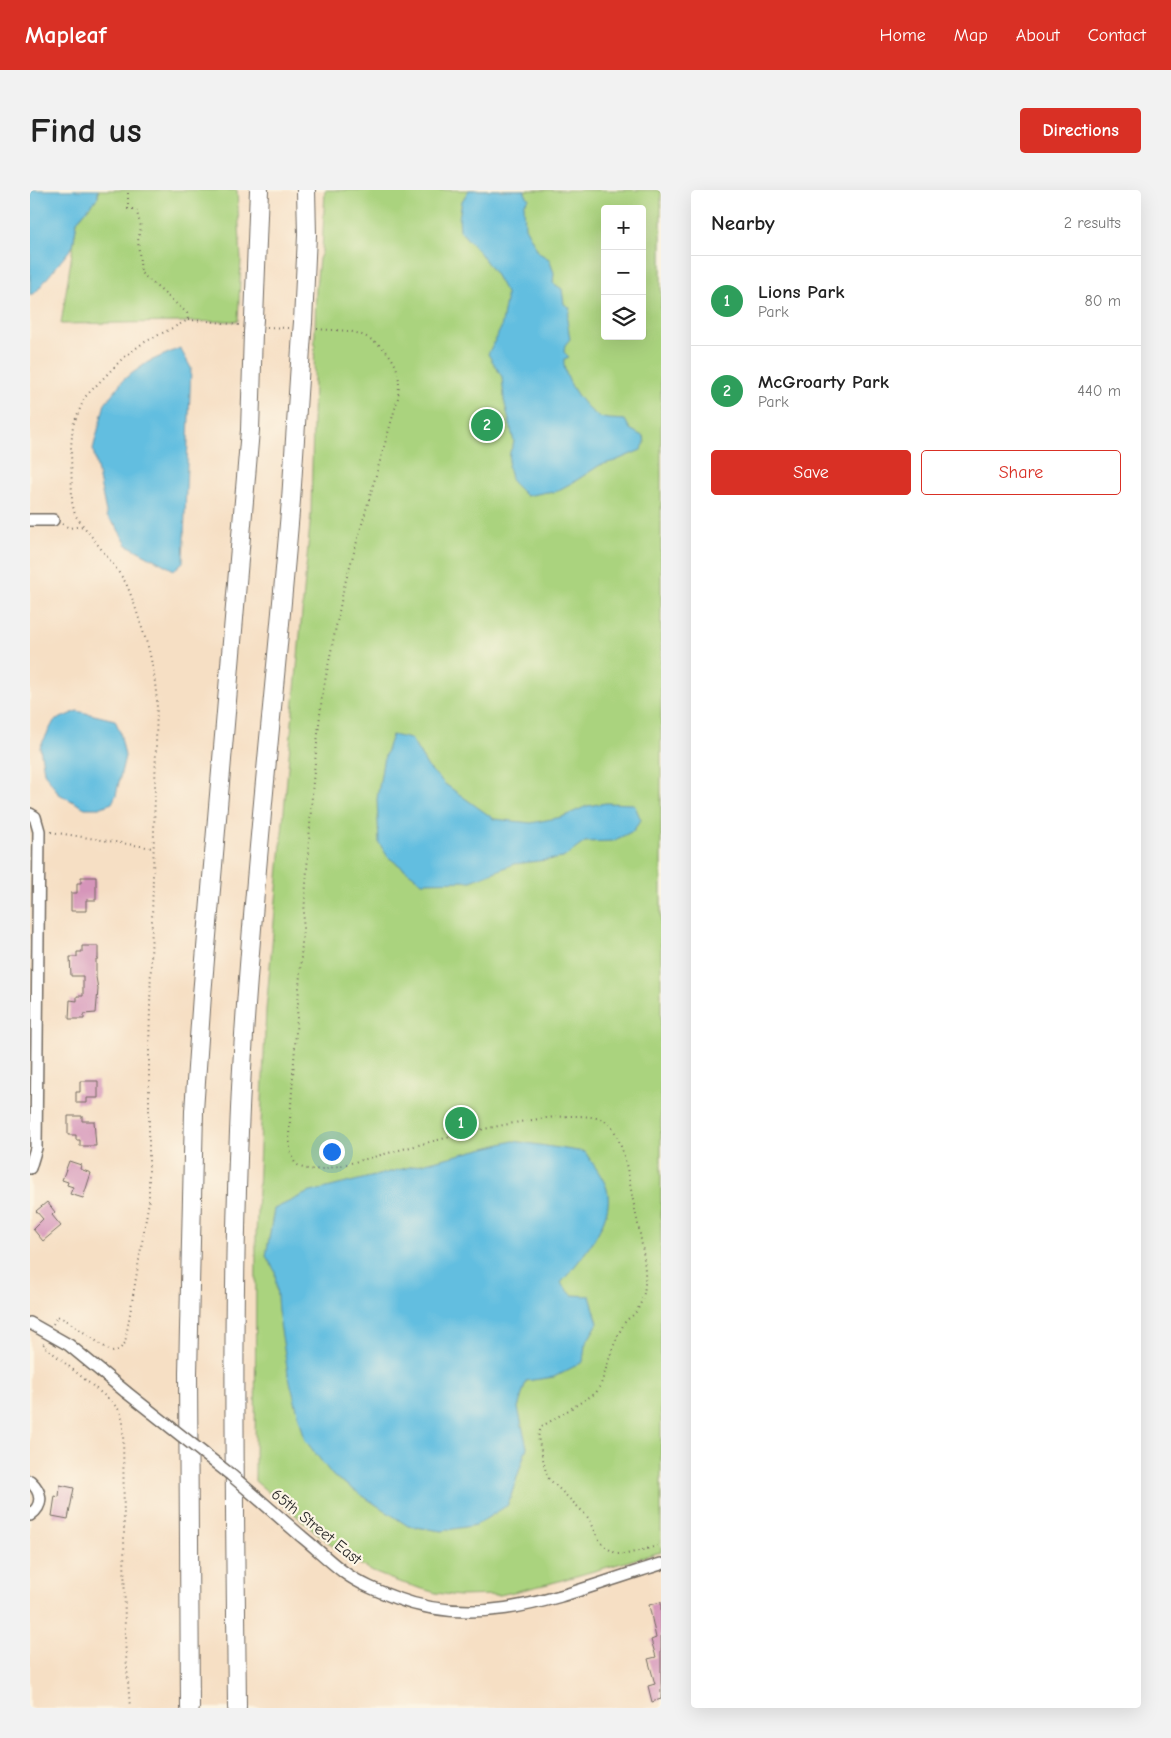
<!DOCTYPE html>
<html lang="en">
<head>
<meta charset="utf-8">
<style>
  :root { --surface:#fff; --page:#f2f2f2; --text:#222; --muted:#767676; --line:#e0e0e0; --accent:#d93025 }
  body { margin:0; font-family:"Comic Neue",sans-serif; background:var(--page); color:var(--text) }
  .controls { position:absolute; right:15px; top:15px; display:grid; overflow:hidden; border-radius:5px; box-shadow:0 5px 20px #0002 }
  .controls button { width:45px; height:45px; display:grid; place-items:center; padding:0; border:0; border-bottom:1px solid var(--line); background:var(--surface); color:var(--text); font:25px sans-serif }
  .you { position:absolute; left:301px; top:961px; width:18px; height:18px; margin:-12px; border:4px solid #fff; border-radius:50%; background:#1a73e8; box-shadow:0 0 0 8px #1a73e833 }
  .badge { display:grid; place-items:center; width:32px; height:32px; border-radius:50%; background:var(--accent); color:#fff; font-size:16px; font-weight:700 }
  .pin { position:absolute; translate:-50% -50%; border:2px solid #fff; box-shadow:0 1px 5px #0006 }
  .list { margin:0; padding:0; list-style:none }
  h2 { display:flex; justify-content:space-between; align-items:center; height:65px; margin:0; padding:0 20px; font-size:21px }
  h2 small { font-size:16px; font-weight:400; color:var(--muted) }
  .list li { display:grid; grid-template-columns:32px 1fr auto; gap:15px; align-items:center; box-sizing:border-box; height:90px; padding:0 20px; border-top:1px solid var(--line) }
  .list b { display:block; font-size:19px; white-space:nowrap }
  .list p { margin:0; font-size:16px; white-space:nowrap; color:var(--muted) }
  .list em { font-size:16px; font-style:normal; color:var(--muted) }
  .actions { display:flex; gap:10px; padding:15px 20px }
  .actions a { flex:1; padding:11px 0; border:1px solid var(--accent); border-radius:5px; text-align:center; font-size:18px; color:var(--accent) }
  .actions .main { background:var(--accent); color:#fff }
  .icon { flex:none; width:28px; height:28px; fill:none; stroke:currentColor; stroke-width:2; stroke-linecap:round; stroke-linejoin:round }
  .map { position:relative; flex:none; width:631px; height:1518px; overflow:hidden; border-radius:5px }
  header { display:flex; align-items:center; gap:30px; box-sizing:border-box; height:70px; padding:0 25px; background:var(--accent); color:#fff }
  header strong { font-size:24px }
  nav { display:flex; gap:28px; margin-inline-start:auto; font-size:18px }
  .intro { display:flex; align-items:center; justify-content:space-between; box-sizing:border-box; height:120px; padding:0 30px }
  h1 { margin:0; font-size:35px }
  .button { padding:12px 22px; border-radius:5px; background:var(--accent); color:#fff; font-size:18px; font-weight:700 }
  main { display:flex; gap:30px; padding:0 30px }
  aside { flex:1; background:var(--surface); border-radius:5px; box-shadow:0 5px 20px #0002 }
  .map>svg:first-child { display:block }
  .green { fill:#aad37e; stroke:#6a7f54; fill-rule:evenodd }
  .water { fill:#62bee0; stroke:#467486 }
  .building { fill:#d695ba }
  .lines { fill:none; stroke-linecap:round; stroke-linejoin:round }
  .minor-casing { stroke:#726a61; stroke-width:14 }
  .highway-casing { stroke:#726a61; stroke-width:20 }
  .path { stroke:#726a61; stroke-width:2; stroke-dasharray:1 4; stroke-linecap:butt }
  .minor { stroke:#fff; stroke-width:11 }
  .highway { stroke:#fff; stroke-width:18 }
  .minor-bridge-casing { stroke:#726a61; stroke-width:14; stroke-linecap:butt }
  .highway-bridge-casing { stroke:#726a61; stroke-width:20; stroke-linecap:butt }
  .minor-bridge { stroke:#fff; stroke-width:11 }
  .highway-bridge { stroke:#fff; stroke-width:18 }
  .labels { text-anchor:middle; stroke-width:4.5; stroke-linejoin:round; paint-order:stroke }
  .street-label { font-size:16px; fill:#2b2b2b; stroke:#fcf5e5 }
</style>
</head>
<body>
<header>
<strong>Mapleaf</strong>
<nav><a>Home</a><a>Map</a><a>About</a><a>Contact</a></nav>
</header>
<div class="intro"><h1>Find us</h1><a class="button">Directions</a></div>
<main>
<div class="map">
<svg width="631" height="1518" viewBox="0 0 631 1518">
  <rect width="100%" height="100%" fill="#fcf5e5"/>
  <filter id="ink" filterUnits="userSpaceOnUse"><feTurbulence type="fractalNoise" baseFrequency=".02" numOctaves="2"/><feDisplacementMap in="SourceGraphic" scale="10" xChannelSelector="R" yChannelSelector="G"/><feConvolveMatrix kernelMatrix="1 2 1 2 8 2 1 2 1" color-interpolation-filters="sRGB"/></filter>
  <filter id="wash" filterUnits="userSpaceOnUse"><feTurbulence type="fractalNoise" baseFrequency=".0096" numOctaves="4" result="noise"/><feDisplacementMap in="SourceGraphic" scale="20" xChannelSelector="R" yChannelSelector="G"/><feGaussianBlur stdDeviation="1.12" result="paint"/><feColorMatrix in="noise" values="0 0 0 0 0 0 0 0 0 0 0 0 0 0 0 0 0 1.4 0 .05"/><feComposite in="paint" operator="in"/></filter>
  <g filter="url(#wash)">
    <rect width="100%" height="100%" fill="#f6dfc4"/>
    <path class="green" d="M68,0H207L211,70L208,131L31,134L47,31L68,7Z
      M295,0H631V1362L518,1394L470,1405L429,1406L406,1403L366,1391L343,1382L311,1363L225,1291L226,1045L236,820L281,323L286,97L289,69L292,62ZM575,19H612V146H575Z"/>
    <path class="water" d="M0,0H68V7L47,31L43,56L6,102L0,105Z
      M439,0H495V3L499,9L494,14L495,37L509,63L519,69L524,83L523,93L532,99L534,114L540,118L537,130L540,149L535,155L534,162L539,167L534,169C532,187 553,217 568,226C574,230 588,229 595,230L600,239L614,247L615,253L611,260L585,271L570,275L547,290L523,303L517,302L496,306L482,292L478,277L480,262L484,252L474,210L472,187L458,164L471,138L476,111V103L465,84L450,63L430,41L429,28L432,11Z
      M150,158L161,178L153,372L144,380L97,355L86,336L77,327L63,259L75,213L94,189L118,172Z
      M47,521L85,530L90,542L95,566L86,605L82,613L69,618H55L29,604L14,582L10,557L24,531Z
      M362,545L381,549L398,577L415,594L464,629L501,633L532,627L557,616L576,613L604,614L611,630L603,641L583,651L555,652L533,668L484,674L441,691L392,692L358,667L349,653L347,609L353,572Z
      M483,951L555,962C561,971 575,990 577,999C586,1030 549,1071 531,1093L542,1105L560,1106L568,1133L555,1155L553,1172L524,1187L496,1191L488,1218L497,1257L478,1315L446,1335L412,1341L378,1336L303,1286L275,1250L258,1184L248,1121L245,1081L236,1066L244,1019L277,1003Z"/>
    <g id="blocks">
      <path class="building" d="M51,687H66V710H56V721H41V703H47V693H51Z
        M52,756H68V769H66V787L68,799L66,823L54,824V829H39L40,810L47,811V806H53V786H41L40,767H47V762H52Z
        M50,891H68V908H57V913H46V902H50Z
        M38,926H52V931H64L66,956H50V950H46V945H38Z
        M39,971L51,975L50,979L61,983L53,1008L40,1004L43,997L37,995L38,992L32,990Z
        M17,1012L25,1022L22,1025L31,1036L13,1051L3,1039L13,1029L6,1021Z
        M30,1295L44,1298L38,1329L22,1326L25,1306L29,1307Z
        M631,1412V1509L622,1512L618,1496L625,1494L618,1469L626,1467L621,1450L626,1448L619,1415Z"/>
    </g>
  </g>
  <g filter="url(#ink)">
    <use href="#blocks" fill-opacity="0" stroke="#726a61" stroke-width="1"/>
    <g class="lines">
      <defs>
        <path id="minor" d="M0,330H23
          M0,624L5,627L9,641L6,958L0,978
          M0,1133L39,1155L96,1202
          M0,1291C12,1302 14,1315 0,1325
          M271,1346C286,1358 300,1372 315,1383C330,1394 348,1401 366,1408C458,1443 543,1400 631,1374"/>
        <path id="highway" d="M224,129L229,0
          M273,132L277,45L276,0
          M160,1518L158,1183L164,921L172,805L220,240L223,142
          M207,1518C205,1299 200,1080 213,861C224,677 246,493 261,310C265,254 268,199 272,144"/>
      </defs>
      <use href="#minor" class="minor-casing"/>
      <use href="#highway" class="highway-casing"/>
      <path class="path" d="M158,130L177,131L209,135
        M237,137L259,138
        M287,139C297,140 308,140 318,141C337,144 359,158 366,177C370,187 369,198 368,208L314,397L292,506L283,591L259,945C260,955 259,970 269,976C283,985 316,974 332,970C372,960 551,906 579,934C592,946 599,987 602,1005C607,1032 619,1076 614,1103C613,1109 609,1118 605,1123C602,1127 596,1129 594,1134C583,1152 578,1174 571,1194L566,1203L511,1237L508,1247L517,1287L552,1321L560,1330L570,1352L577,1358L587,1364H597L631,1355
        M32,334L39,338L54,336
        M21,642L123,658
        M23,1134L27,1126L36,1130L82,1162L89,1160L95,1153L119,1011V861L127,511L124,484L119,460L104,413L96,393L85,377L45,325L42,312L41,257L43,235L55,207L93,168L113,153L158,130L157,123L111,83L108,51L111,37L106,19H98V0
        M14,1154L13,1155L81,1211L90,1221L93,1231L95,1451L100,1518"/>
      <use href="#minor" class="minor"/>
      <use href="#highway" class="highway"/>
      <defs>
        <path id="minor-bridge" d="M96,1202L201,1285L271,1346"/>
        <path id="highway-bridge" d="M223,142L224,129
          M272,144L273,132"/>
      </defs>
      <use href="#minor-bridge" class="minor-bridge-casing"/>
      <use href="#highway-bridge" class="highway-bridge-casing"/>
      <use href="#minor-bridge" class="minor-bridge"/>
      <use href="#highway-bridge" class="highway-bridge"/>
    </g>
  </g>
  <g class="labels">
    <g class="street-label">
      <text transform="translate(287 1336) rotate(39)" y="6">65th Street East</text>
    </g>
  </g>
</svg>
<div class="controls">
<button>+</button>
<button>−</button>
<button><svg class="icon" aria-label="layers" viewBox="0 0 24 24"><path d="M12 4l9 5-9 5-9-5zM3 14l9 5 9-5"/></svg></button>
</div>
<div class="you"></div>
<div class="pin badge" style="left:431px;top:933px;background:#2e9e5b">1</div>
<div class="pin badge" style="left:457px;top:235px;background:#2e9e5b">2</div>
</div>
<aside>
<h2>Nearby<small>2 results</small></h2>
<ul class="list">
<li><span class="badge" style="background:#2e9e5b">1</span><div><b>Lions Park</b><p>Park</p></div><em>80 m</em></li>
<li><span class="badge" style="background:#2e9e5b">2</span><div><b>McGroarty Park</b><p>Park</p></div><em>440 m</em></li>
</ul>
<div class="actions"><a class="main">Save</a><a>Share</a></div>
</aside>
</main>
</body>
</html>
